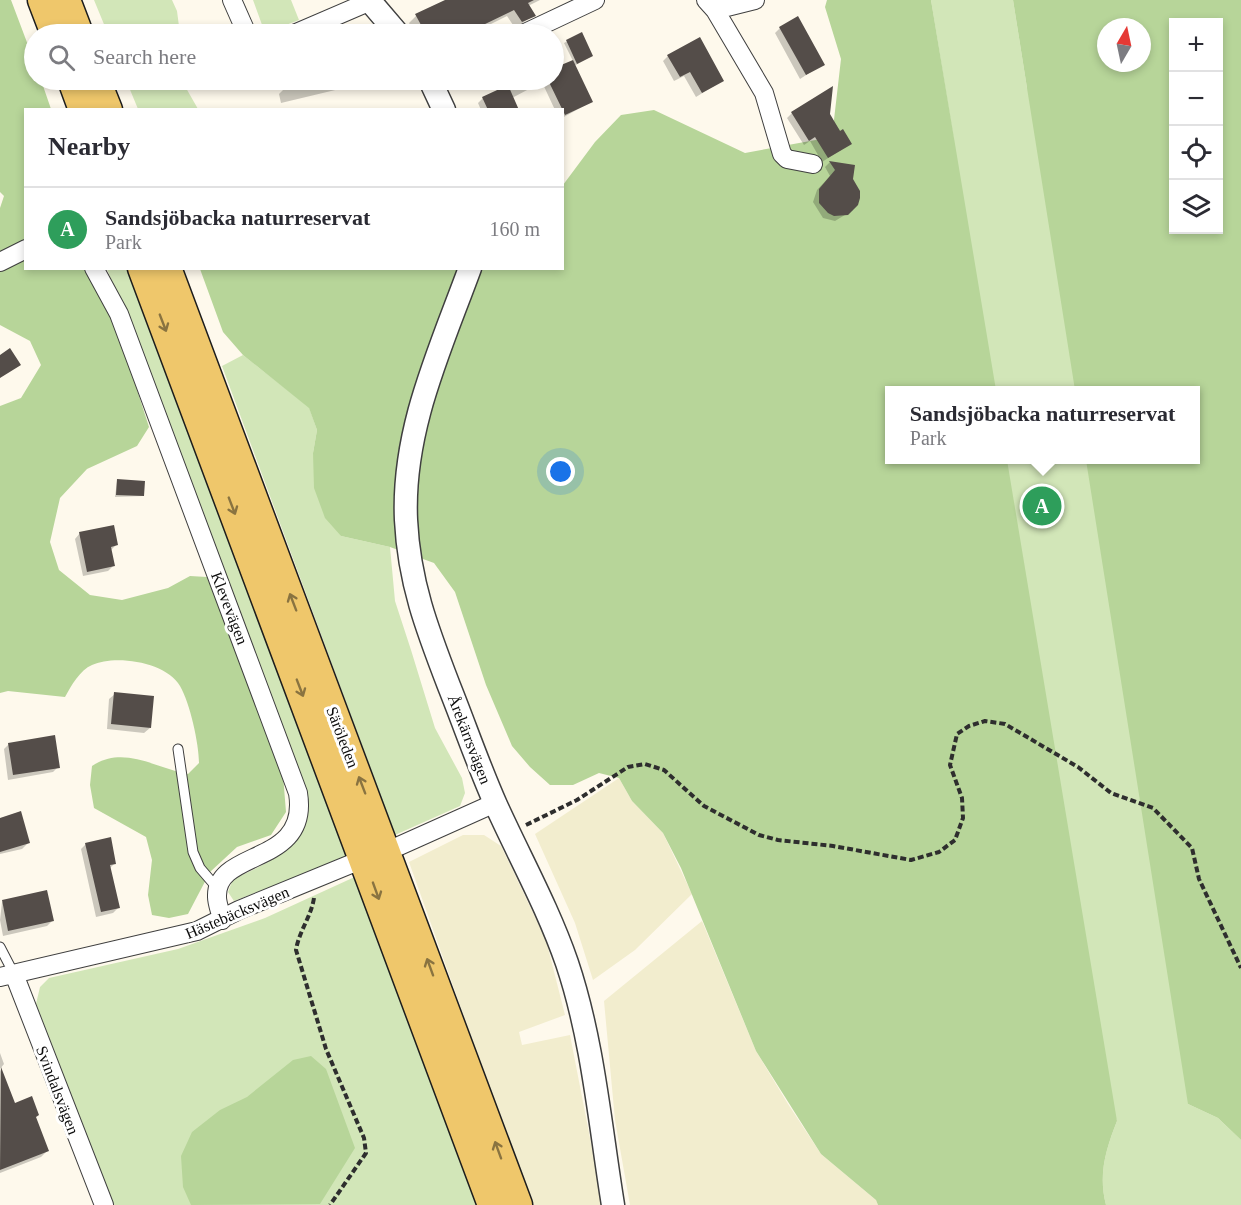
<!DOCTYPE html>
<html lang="en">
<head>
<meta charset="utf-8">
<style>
  :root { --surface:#fff; --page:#f2f2f3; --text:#2b2b33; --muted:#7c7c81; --line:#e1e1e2; --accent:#b22e3c }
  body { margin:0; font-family:Georgia,serif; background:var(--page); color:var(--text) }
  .controls { position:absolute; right:18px; top:18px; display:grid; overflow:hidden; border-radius:0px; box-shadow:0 3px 9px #0003 }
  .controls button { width:54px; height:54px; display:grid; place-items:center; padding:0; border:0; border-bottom:2px solid var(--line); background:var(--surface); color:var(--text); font:30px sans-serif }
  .compass { position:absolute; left:1097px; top:18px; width:54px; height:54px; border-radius:50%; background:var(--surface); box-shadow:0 3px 9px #0003; rotate:9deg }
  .you { position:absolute; left:561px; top:472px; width:21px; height:21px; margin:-15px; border:4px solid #fff; border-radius:50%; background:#1a73e8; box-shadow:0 0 0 9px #1a73e833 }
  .badge { display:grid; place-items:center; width:39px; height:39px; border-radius:50%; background:var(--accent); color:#fff; font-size:20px; font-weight:700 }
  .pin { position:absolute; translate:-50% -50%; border:3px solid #fff; box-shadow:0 2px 6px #0006 }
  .popup { position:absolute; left:885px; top:386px; width:315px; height:78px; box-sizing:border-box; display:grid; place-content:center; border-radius:0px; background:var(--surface); filter:drop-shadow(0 2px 4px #0005); font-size:20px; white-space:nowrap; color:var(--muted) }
  .popup b { font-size:22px; color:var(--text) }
  .popup::after { content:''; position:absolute; left:50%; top:100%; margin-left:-12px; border:12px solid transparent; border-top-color:var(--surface) }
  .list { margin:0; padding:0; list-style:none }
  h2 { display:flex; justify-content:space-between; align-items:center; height:78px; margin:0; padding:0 24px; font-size:26px }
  h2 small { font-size:20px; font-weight:400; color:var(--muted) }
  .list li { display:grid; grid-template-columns:39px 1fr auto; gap:18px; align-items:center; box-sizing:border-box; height:84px; padding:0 24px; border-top:2px solid var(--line) }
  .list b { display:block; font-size:22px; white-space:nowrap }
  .list p { margin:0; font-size:20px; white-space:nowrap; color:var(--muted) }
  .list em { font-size:20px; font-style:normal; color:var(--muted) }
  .icon { flex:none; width:33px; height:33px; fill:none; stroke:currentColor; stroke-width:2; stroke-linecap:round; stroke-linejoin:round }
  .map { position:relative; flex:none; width:1241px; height:1205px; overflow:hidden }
  .search { position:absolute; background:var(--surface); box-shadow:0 3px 9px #0003; left:24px; top:24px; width:540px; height:66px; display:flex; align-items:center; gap:15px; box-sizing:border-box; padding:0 21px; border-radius:33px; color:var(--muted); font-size:22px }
  .panel { position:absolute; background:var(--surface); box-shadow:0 3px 9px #0003; left:24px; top:108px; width:540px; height:162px; border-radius:0px }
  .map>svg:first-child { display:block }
  .farmland { fill:#f2edce }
  .green { fill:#d2e6b8; fill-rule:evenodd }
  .forest { fill:#b7d599; fill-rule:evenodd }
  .shadow { fill:#0003 }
  .building { fill:#544d49 }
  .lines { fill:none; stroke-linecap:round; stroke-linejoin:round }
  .service-casing { stroke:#3f3f3f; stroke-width:11 }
  .minor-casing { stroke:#3f3f3f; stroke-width:20 }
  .tertiary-casing { stroke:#3f3f3f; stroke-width:25 }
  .primary-casing { stroke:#1d1d1d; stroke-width:31 }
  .path { stroke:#2e2e2e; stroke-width:4; stroke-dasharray:6 3; stroke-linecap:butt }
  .service { stroke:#fff; stroke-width:9 }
  .minor { stroke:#fff; stroke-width:18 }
  .tertiary { stroke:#fff; stroke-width:22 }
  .primary { stroke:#efc76b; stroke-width:28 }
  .oneway { stroke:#897340 }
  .labels { text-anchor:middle; stroke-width:6; stroke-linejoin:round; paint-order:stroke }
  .street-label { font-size:16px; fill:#0c0c0c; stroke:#fff }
</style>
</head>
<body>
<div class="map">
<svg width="1241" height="1205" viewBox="0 0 1241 1205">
  <rect width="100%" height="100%" fill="#fef9ec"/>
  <path class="farmland" d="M619,778L632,801L663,833L692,894L635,950L593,980L575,923L535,834Z
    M463,835H484L501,846L546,940L565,1015L519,1032L522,1045L570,1035L603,1205H531L409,862Z
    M702,921L756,1051L788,1104L821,1154L876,1200L878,1205H630L615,1120L604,1001Z"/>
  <path class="green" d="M94,0H172L177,11L180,34H108Z
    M253,0H291L299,20L265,33Z
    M931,0H1013L1027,88L1079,0H1241L1188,1104L1218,1118L1241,1140V1205H1106C1098,1174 1106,1149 1117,1121L790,246L954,141ZM1174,22H1218V230H1174ZM1106,27H1142V63H1106ZM889,390H1195V460H889Z
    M126,80H185L186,88L198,109H138Z
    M107,269H132L351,856L234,901L228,892L233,879C264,865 312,846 308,804C307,795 303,785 301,776Z
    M243,355L309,407L317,430L313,453L341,536L390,547L395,601L411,650L435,728L462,778L465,793L460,806L395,835L222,366Z
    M359,875L481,1205H114L36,1004L40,987L49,978L178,949L265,918Z"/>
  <path class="forest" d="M0,0H11L34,61V80H41L51,109L26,110V268L98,269L149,427L137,446L87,469L60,498L50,542L59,570L90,595L122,600L168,588L190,576L207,577L267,722L283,775L286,812L271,835L237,847L210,872L188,914L169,918L152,915L148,895L152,860L146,837L94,808L90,785L92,766C124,745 155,768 188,774L199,763C199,744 190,703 180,686C167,662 115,654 92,665C80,670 71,686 65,697L8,691L0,693V406L21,398L41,365L30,341L0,325V208L4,196L0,192Z
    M827,0H931L996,390H889V460H1007L1117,1121C1106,1149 1098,1174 1106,1205H878L876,1200L821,1154L756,1051L681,868L663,833L632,801L619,778L599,773L573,785H550L530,767L512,746L486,685L455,592L434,563L390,547L341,536L325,518L314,488L313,453L317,430L309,408L243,355L223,332L200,269L562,268L563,185L595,142L621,115L654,110L745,153L832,137L841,59L825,7Z
    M1013,0H1241V1140L1218,1118L1188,1104L1086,460H1195V390H1075ZM1218,22V230H1174V22ZM1106,27H1142V63H1106Z
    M311,1056L326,1069L355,1148L320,1204L191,1205L183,1187L181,1156L192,1132L220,1110L247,1097L293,1060Z"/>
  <path class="shadow" d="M448,0H540L528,6L534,15L515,28L507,16L481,29L484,34H415L409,23L416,16Z
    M780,28L823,64L800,79L775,33Z
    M581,34L592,56L574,66L591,102L562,118V110H555L541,80H554V70L573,61L564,43Z
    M668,56L722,81L696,97L684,76L674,81L663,61Z
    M313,80H356L357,82L352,86L281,103L279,94L283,90Z
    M505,80H525L529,89L512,98L518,110H481L478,103L483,98L509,87Z
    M792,113L828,114L850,144L822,162L810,141L804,145L787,118Z
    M830,162L853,167V210L835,221L823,218L813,202L817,190L830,176L825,167Z
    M117,481L143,496L115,497Z
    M80,533L116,545L110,551L113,566L108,571L83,576L75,539Z
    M115,694L150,728L144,733L107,729L109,699Z
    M9,744L58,767L53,772L8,780L4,749Z
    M0,819L29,842L22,849L0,854Z
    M86,844L114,864L109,869L118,908L113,913L96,917L81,849Z
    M2,902L52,921L47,926L3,936L0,920Z
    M0,1053L4,1064L0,1069L14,1105L35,1118L47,1151L41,1157L0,1173Z"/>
  <path class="building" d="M445,0H534L528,3L536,16L522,22L514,10L481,26L486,34H426L415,14Z
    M798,16L825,65L806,75L779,27Z
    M582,32L593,56L577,64L566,40Z
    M700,37L724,81L702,93L690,72L680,77L667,55Z
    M573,60L593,102L565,115L548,80H554V68Z
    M508,85L519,110H488L482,97Z
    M833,86L830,114L840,131L843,129L852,144L828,158L815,137L809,141L791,112Z
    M829,161L855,165L853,179L860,191V198L858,205L848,215L834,216L828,213L819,203V189L835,170Z
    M10,348L21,365L0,378V355Z
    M117,479L145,481L144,496L116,495Z
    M114,525L118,545L111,547L115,566L87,572L79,532Z
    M114,692L154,696L151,728L111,724Z
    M55,735L60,768L13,775L8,743Z
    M21,811L30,843L0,852V818Z
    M111,837L116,864L110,865L120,908L101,912L85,843Z
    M47,890L54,921L8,931L2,900Z
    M1,1067L15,1103L32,1096L39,1115L36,1117L49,1151L0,1170Z"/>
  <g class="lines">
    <defs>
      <path id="service" d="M178,749L193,852L200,868L218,889
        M0,947L14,974"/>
      <path id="minor" d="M232,0L247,34
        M706,0L715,10L764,93L782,154L787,159L813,164
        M715,10L755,0
        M294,34L373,0
        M523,34L595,0
        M0,262L26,249
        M94,268L119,314L298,793C310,867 215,848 217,897C217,904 221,913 222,920
        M399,846L495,803
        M14,974L104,1205
        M0,977L197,931L239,910L351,864"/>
      <path id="tertiary" d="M369,0L398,34
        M430,80L444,110
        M470,268C440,350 402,430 406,520C409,582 427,629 449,686C465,726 479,767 496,805C520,858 548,908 567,963C593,1040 600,1125 613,1205"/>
      <path id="primary" d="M42,0L55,34
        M66,0L79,34
        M72,80L83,110
        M96,80L108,110
        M142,268L492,1205
        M167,268L518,1205"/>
    </defs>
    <use href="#service" class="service-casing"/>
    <use href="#minor" class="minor-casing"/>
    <use href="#tertiary" class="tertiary-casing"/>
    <use href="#primary" class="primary-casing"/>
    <path class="path" d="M526,825L577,800L628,767L645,764L664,770L704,806L759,835L778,840L833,846L911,860L939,852L955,840L963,818L962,798L950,765L957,734L969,726L985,721L1005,724L1078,767L1111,793L1153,808L1192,848L1199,879L1241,968
      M314,898C311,917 299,931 296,950L326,1049L364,1138L366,1153L330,1205"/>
    <use href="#service" class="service"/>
    <use href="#minor" class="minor"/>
    <use href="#tertiary" class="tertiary"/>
    <use href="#primary" class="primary"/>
  </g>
  <defs><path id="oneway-shaft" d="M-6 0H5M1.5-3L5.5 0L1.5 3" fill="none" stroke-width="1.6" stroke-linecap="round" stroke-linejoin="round" transform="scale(1.5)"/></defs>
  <g class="oneway">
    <use href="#oneway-shaft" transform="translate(163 323) rotate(69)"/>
    <use href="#oneway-shaft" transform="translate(232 506) rotate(69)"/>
    <use href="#oneway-shaft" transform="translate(293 602) rotate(-111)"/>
    <use href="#oneway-shaft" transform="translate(300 688) rotate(69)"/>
    <use href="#oneway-shaft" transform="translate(362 785) rotate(-111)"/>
    <use href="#oneway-shaft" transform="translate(376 891) rotate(70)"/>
    <use href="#oneway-shaft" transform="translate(430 967) rotate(-110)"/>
    <use href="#oneway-shaft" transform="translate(498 1150) rotate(-110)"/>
  </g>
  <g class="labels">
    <g class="street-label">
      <text transform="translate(230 608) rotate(69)" y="6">Klevevägen</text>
      <text transform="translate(343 737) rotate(69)" y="6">Säröleden</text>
      <text transform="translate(470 739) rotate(69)" y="6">Årekärrsvägen</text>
      <text transform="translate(237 912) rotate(-23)" y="6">Hästebäcksvägen</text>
      <text transform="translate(58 1090) rotate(69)" y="6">Svindalsvägen</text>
    </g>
  </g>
</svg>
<div class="controls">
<button>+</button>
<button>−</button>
<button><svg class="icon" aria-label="locate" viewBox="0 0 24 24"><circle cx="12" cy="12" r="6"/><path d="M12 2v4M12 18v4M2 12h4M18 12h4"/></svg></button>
<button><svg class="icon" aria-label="layers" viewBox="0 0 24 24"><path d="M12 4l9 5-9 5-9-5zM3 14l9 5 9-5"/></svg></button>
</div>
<svg class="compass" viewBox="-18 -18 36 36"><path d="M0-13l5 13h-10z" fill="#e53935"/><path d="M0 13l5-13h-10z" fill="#7c7c81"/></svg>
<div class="you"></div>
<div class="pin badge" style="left:1042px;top:506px;background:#2e9e5b">A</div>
<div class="popup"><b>Sandsjöbacka naturreservat</b>Park</div>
<div class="search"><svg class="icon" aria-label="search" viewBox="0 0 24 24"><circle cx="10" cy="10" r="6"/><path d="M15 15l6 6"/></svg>Search here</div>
<section class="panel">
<h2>Nearby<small></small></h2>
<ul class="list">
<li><span class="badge" style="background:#2e9e5b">A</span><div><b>Sandsjöbacka naturreservat</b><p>Park</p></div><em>160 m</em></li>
</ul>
</section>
</div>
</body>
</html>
